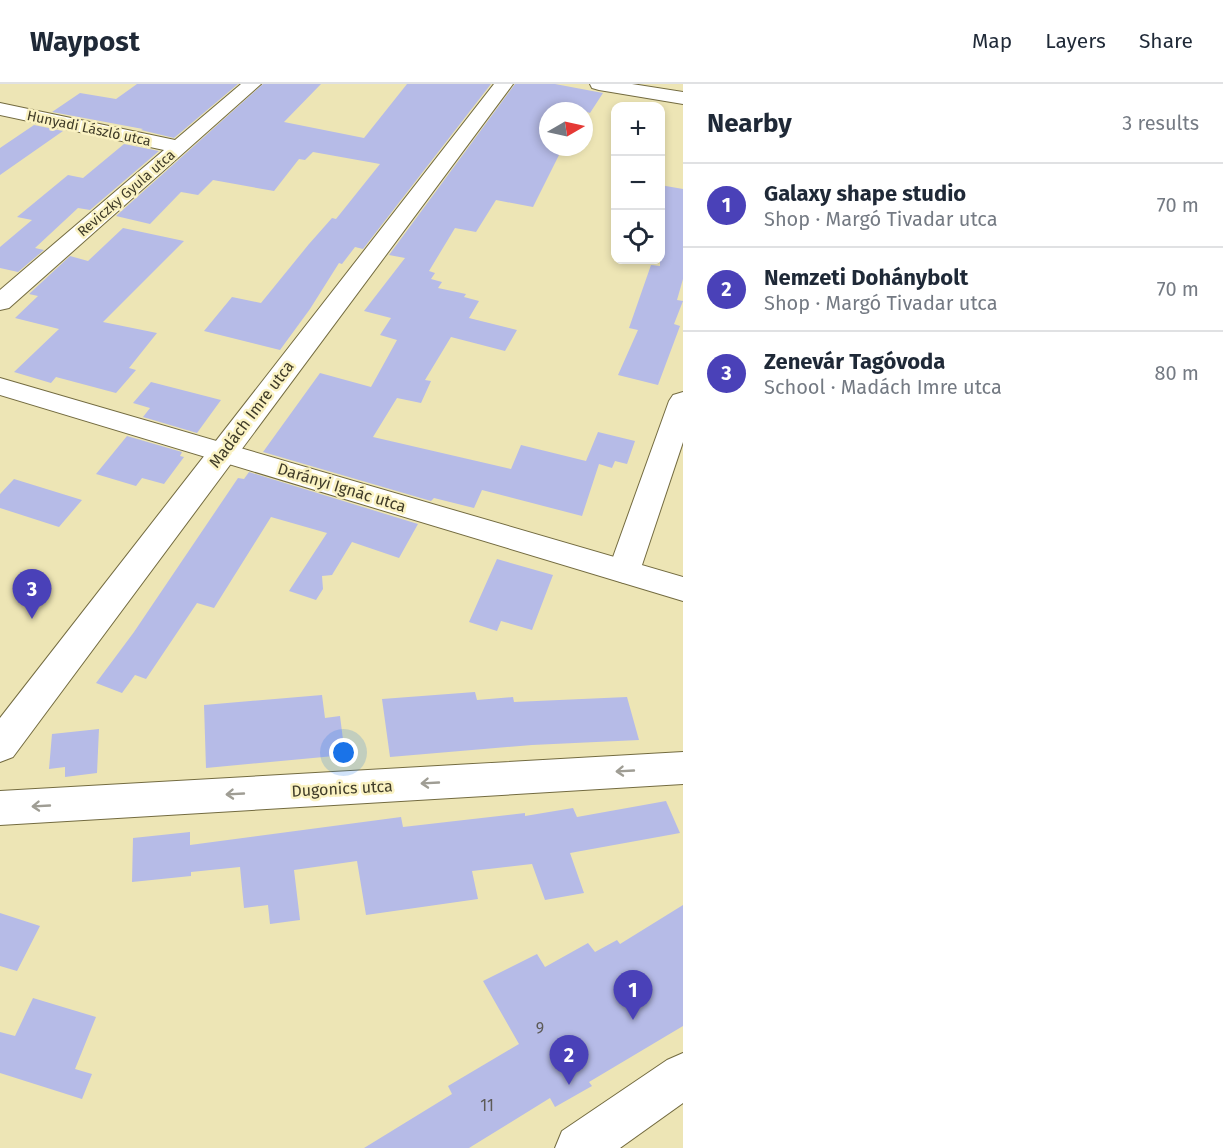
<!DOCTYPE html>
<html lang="en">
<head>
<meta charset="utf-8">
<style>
  :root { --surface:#fff; --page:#f6f6f7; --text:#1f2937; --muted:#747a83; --line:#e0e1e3; --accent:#4a41b8 }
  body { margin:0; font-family:"Fira Sans",sans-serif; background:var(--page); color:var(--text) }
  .controls { position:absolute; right:18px; top:18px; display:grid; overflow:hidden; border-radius:12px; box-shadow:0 3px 9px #0003 }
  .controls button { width:54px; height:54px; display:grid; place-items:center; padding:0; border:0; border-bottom:2px solid var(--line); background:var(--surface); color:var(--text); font:30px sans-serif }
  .compass { position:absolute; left:539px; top:18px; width:54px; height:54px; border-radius:50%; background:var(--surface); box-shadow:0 3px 9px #0003; rotate:81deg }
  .you { position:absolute; left:344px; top:669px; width:21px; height:21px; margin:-15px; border:4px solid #fff; border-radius:50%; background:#1a73e8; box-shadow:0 0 0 9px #1a73e833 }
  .badge { display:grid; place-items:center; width:39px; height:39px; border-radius:50%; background:var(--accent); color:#fff; font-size:20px; font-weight:700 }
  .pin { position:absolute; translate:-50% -50px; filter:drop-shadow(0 2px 3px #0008) }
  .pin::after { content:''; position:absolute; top:32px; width:21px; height:18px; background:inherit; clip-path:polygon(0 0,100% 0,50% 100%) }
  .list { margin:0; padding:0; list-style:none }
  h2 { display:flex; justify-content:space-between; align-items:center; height:78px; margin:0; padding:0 24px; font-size:26px }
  h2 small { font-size:20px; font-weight:400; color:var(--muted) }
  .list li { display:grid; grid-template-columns:39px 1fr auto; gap:18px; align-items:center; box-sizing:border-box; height:84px; padding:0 24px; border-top:2px solid var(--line) }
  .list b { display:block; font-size:22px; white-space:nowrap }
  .list p { margin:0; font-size:20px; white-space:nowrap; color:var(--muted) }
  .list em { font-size:20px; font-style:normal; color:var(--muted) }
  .icon { flex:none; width:33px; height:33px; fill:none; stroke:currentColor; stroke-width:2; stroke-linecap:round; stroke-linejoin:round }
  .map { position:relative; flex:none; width:683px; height:1064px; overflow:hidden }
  header { display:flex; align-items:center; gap:36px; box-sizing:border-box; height:84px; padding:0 30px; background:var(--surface); border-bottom:2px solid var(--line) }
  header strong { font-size:28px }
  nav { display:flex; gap:33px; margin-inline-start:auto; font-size:21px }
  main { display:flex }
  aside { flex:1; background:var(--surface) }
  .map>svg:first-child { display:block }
  .building { fill:#b6bbe7 }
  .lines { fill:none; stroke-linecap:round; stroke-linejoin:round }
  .minor-casing { stroke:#736b40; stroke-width:2 }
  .tertiary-casing { stroke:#736b40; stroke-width:2 }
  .minor { fill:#fff; fill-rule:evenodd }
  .tertiary { fill:#fff; fill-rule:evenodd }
  .oneway { stroke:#9f9d94 }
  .labels { text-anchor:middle; stroke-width:5; stroke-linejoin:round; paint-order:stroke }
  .far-street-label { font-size:14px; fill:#3f3b28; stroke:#faf2c2 }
  .street-label { font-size:16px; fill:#3f3b28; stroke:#faf2c2 }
  .near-number-label { font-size:16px; fill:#5d5b58 }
</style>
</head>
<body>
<header>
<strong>Waypost</strong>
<nav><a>Map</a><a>Layers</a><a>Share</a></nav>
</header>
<main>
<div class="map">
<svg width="683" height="1064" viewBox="0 0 683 1064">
  <rect width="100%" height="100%" fill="#ede5b5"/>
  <path class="building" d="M137,0H238L174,54L141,46L143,45L52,28L80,9L116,15Z
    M263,0H321L284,38L364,54L407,0H491L363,165L355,163L342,180L339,179L310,225L280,266L204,247L232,213L261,219L309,160L332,134L336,135L380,80L313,68L305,76L299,75L274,107L213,96L198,111L181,108L150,140L116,132Z
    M515,0H555L603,9L590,29L584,27H548V63H563L533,123L496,116L476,148L455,144L429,187L435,189L431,195L442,198L438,204L466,210L464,213L479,217L469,234L517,246L505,267L451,253L425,296L431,297L421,319L397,314L373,353L511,385L521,361L586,377L598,348L635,357L627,380L615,377L612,384L599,380L582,432L482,406L474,424L434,414L431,417L263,368L320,289L371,303L397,256L380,251L391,234L364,227L405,174L389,171Z
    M34,41L63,47L0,91V64Z
    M124,60L159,67L90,126L78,124L35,164L44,166L18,188L0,184V163L32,136L17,133L68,91L83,94Z
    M660,101L683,105V195L677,216L683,217L674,240L680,242L658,301L618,291L638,246L629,244L651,181L660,182Z
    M123,144L184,157L103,238L157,249L129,284L136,286L116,309L56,293L51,299L14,288L59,245L15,234L38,212L29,210L70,172L88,177Z
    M151,298L221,316L197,349L143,333L150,324L133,319Z
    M127,352L182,368L180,372L184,373L164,400L142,394L136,402L96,390Z
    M249,388L418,440L399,474L352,458L332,491L322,492L323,505L316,516L289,507L327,449L271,433L214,524L197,519L146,595L135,591L122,609L96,599L134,548L238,394L244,395Z
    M14,395L82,416L59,443L0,424V410Z
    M497,475L553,491L532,546L501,537L497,547L469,538Z
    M475,608L477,616L513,613L514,618L627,613L639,656L532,661L390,673L382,615Z
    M322,611L325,634L340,632L345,671L206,684L204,621Z
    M99,645L97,689L65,693V683L49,685L52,650Z
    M666,717L680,749L570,769L584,809L545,816L532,780L472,787L478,815L366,831L357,777L294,786L300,836L270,840L268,821L244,824L240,783L191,788V792L132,798L133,754L190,748V761L401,733L403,743L525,729V732L573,724L577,733Z
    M683,821V942L589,998L592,1002L555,1023L550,1014L469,1064H364L452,1010L448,1002L519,960L483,897L537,870L545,883L588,859L595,868L617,856L620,860Z
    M0,829L40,842L17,887L0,882Z
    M33,914L96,933L75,985L92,990L82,1015L0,989V948L15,952Z"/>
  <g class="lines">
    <defs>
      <path id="minor" d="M241,0H261L9,224L0,226V206L164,66L0,31V19L175,56Z
        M494,0H513L13,673L0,678V634Z
        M590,0H632L683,8V20L599,6L592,4Z
        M683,308V358L640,487L635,495L624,499L613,495L608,487L669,317L673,311Z
        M683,668V700L0,741V707Z"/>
      <path id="tertiary" d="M0,294L683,493V517L0,311Z
        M683,969V1019L620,1064H555L562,1047L667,976Z"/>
    </defs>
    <use href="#minor" class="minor-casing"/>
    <use href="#tertiary" class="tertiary-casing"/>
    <use href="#minor" class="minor"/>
    <use href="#tertiary" class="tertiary"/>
  </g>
  <defs><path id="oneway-shaft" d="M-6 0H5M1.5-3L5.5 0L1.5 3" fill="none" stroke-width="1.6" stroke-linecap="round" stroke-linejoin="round" transform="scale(1.5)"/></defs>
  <g class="oneway">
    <use href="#oneway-shaft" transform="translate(625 687) rotate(177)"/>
    <use href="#oneway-shaft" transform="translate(430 699) rotate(177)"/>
    <use href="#oneway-shaft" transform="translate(235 710) rotate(177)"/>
    <use href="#oneway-shaft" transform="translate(41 722) rotate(177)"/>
  </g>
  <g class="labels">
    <g class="far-street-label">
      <text transform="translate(89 44) rotate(12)" y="5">Hunyadi László utca</text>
      <text transform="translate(126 109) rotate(-41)" y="5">Reviczky Gyula utca</text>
    </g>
    <g class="street-label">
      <text transform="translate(251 330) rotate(-53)" y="6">Madách Imre utca</text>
      <text transform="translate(342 403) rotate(17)" y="6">Darányi Ignác utca</text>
      <text transform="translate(342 704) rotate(-3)" y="6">Dugonics utca</text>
    </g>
    <g class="near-number-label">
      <text x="540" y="950">9</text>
      <text x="487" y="1027">11</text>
    </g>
  </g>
</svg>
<div class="controls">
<button>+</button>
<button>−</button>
<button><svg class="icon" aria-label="locate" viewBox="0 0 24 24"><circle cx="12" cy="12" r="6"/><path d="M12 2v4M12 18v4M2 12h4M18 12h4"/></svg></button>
</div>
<svg class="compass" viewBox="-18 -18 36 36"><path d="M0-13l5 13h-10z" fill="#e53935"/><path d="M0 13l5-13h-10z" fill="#747a83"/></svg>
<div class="you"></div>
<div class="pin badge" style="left:633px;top:936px">1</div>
<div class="pin badge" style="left:569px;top:1001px">2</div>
<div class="pin badge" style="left:32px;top:535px">3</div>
</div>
<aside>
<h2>Nearby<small>3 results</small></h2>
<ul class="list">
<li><span class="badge">1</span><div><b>Galaxy shape studio</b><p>Shop · Margó Tivadar utca</p></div><em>70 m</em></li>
<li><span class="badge">2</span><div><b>Nemzeti Dohánybolt</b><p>Shop · Margó Tivadar utca</p></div><em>70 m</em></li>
<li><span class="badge">3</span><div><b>Zenevár Tagóvoda</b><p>School · Madách Imre utca</p></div><em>80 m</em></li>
</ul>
</aside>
</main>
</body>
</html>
